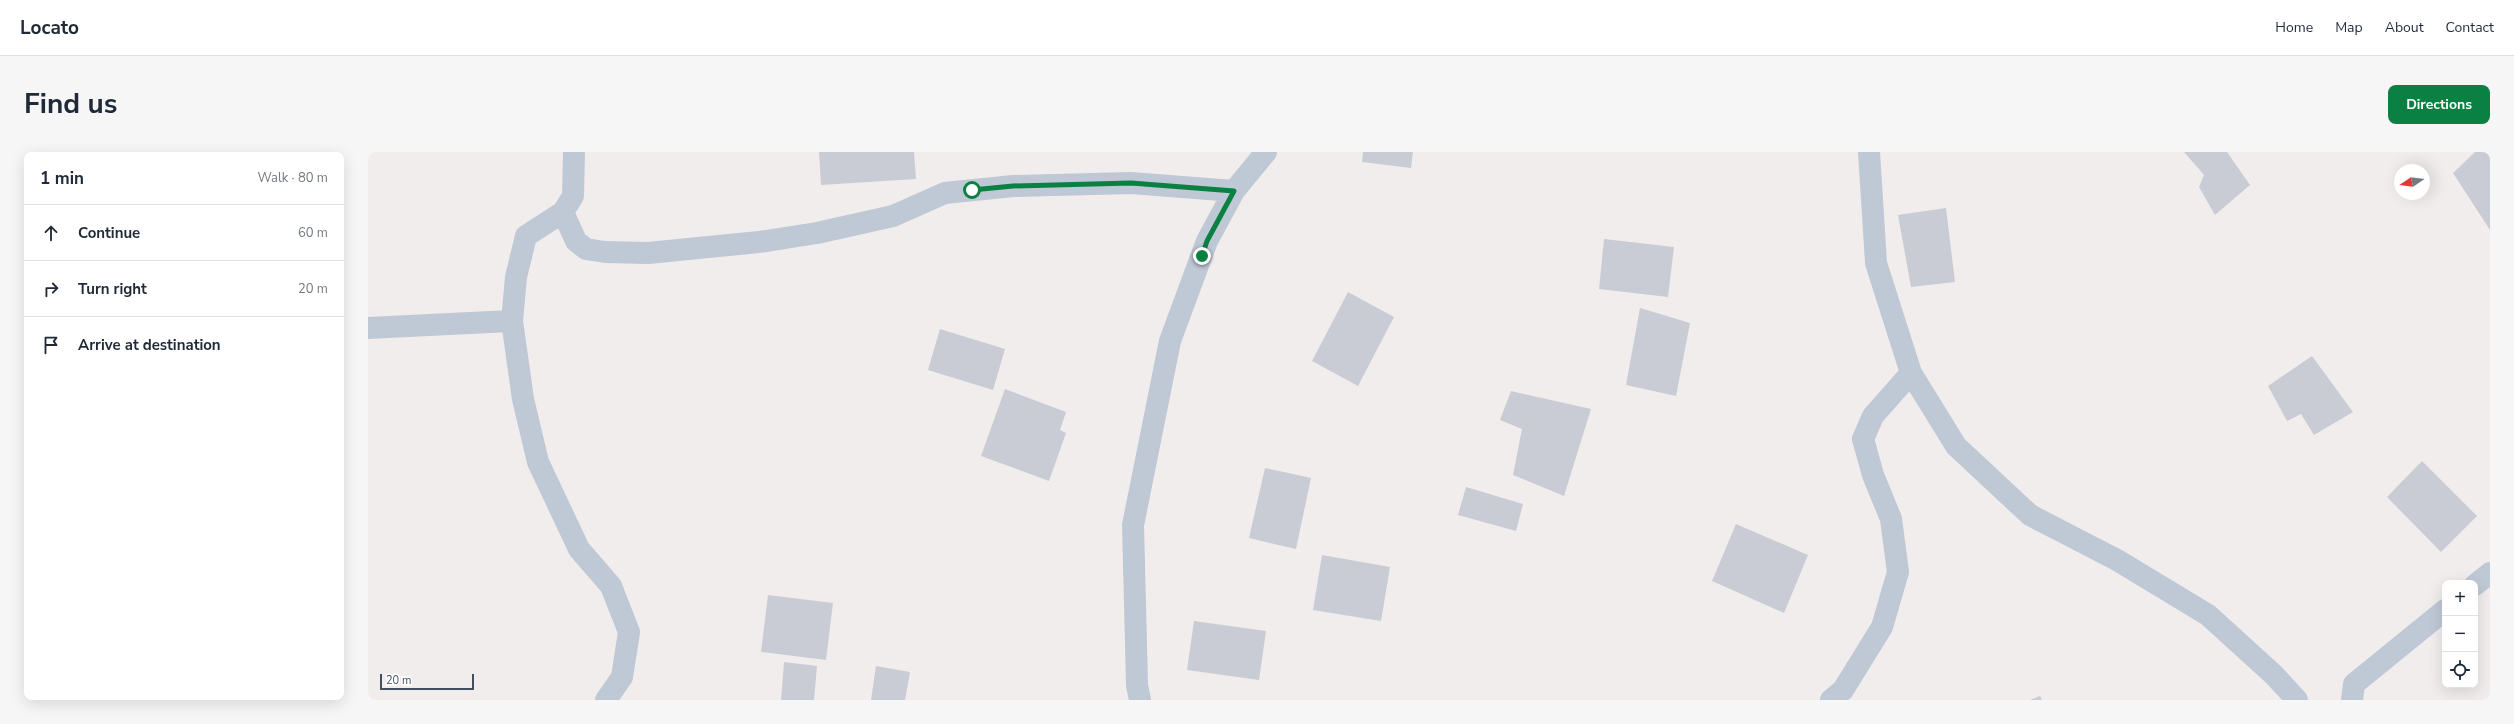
<!DOCTYPE html>
<html lang="en">
<head>
<meta charset="utf-8">
<style>
  :root { --surface:#fff; --page:#f6f6f7; --text:#1f2937; --muted:#747a83; --line:#e0e1e3; --accent:#0b8043 }
  body { margin:0; font-family:"Nunito Sans",sans-serif; background:var(--page); color:var(--text) }
  .controls { position:absolute; right:12px; bottom:12px; display:grid; overflow:hidden; border-radius:8px; box-shadow:0 4px 16px #0002 }
  .controls button { width:36px; height:36px; display:grid; place-items:center; padding:0; border:0; border-bottom:1px solid var(--line); background:var(--surface); color:var(--text); font:20px sans-serif }
  .compass { position:absolute; left:2026px; top:12px; width:36px; height:36px; border-radius:50%; background:var(--surface); box-shadow:0 4px 16px #0002; rotate:257deg }
  .scale { position:absolute; left:12px; bottom:10px; width:94px; box-sizing:border-box; padding-left:4px; border:2px solid #444f5d; border-top:0; font-size:11px; line-height:14px; white-space:nowrap; color:#444f5d; -webkit-text-stroke:3px #fff; paint-order:stroke }
  .stop { position:absolute; width:12px; height:12px; margin:-9px; border:3px solid #0b8043; border-radius:50%; background:#fff }
  .stop.end { background:#0b8043; border-color:#fff; box-shadow:0 1px 4px #0008 }
  .list { margin:0; padding:0; list-style:none }
  h2 { display:flex; justify-content:space-between; align-items:center; height:52px; margin:0; padding:0 16px; font-size:17px }
  h2 small { font-size:13px; font-weight:400; color:var(--muted) }
  .list li { display:grid; grid-template-columns:26px 1fr auto; gap:12px; align-items:center; box-sizing:border-box; height:56px; padding:0 16px; border-top:1px solid var(--line) }
  .list b { display:block; font-size:15px; white-space:nowrap }
  .list em { font-size:13px; font-style:normal; color:var(--muted) }
  .icon { flex:none; width:22px; height:22px; fill:none; stroke:currentColor; stroke-width:2; stroke-linecap:round; stroke-linejoin:round }
  .map { position:relative; flex:none; width:2122px; height:548px; overflow:hidden; border-radius:8px }
  header { display:flex; align-items:center; gap:24px; box-sizing:border-box; height:56px; padding:0 20px; background:var(--surface); border-bottom:1px solid var(--line) }
  header strong { font-size:19px }
  nav { display:flex; gap:22px; margin-inline-start:auto; font-size:14px }
  .intro { display:flex; align-items:center; justify-content:space-between; box-sizing:border-box; height:96px; padding:0 24px }
  h1 { margin:0; font-size:28px }
  .button { padding:10px 18px; border-radius:8px; background:var(--accent); color:#fff; font-size:14px; font-weight:700 }
  main { display:flex; gap:24px; padding:0 24px }
  aside { flex:1; background:var(--surface); border-radius:8px; box-shadow:0 4px 16px #0002 }
  .map>svg:first-child { display:block }
  .building { fill:#c9ccd4 }
  .lines { fill:none; stroke-linecap:round; stroke-linejoin:round }
  .minor { stroke:#bfc8d5; stroke-width:22 }
  .route { stroke:#0b8043; stroke-width:5 }
</style>
</head>
<body>
<header>
<strong>Locato</strong>
<nav><a>Home</a><a>Map</a><a>About</a><a>Contact</a></nav>
</header>
<div class="intro"><h1>Find us</h1><a class="button">Directions</a></div>
<main>
<aside>
<h2>1 min<small>Walk · 80 m</small></h2>
<ul class="list">
<li><svg class="icon" aria-label="ahead" viewBox="0 0 24 24"><path d="M12 20V5M6 11l6-6 6 6"/></svg><div><b>Continue</b></div><em>60 m</em></li>
<li><svg class="icon" aria-label="right" viewBox="0 0 24 24"><path d="M7 20v-9h11M14 6l5 5-5 5"/></svg><div><b>Turn right</b></div><em>20 m</em></li>
<li><svg class="icon" aria-label="arrive" viewBox="0 0 24 24"><path d="M6 21V4h12l-3 4 3 4H6"/></svg><div><b>Arrive at destination</b></div></li>
</ul>
</aside>
<div class="map">
<svg width="2122" height="548" viewBox="0 0 2122 548">
  <rect width="100%" height="100%" fill="#f1eded"/>
  <path class="building" d="M451,0H546L548,27L453,33Z
    M995,0H1045L1043,16L994,10Z
    M1816,0H1859L1882,33L1847,63L1831,35L1836,23Z
    M2107,0H2122V78L2085,21Z
    M1578,56L1587,130L1543,135L1530,63Z
    M1236,87L1306,95L1300,145L1231,137Z
    M980,140L1026,165L990,234L944,209Z
    M1272,156L1322,171L1308,244L1258,233Z
    M572,177L637,197L625,238L560,218Z
    M1944,204L1985,260L1946,283L1933,262L1919,269L1900,234Z
    M637,237L698,260L692,278L698,281L681,329L613,304Z
    M1143,239L1223,257L1196,344L1145,323L1154,277L1132,268Z
    M2054,309L2109,364L2073,400L2019,345Z
    M897,316L943,326L928,397L881,386Z
    M1098,335L1155,352L1148,379L1090,363Z
    M1368,372L1440,403L1416,461L1344,429Z
    M954,403L1022,415L1013,469L945,458Z
    M400,443L465,451L458,508L393,500Z
    M826,469L898,479L891,528L819,518Z
    M416,510L449,514L446,548H413Z
    M508,514L542,520L537,548H503Z
    M1672,544L1674,548H1662Z"/>
  <g class="lines">
    <path class="minor" d="M206,0L205,44L195,60L158,84L148,125L144,169L155,247L170,310L211,397L243,434L261,480L254,525L238,548
      M1501,0L1508,111L1543,221L1588,294L1662,363L1749,408L1840,463L1906,523L1929,548
      M195,60L208,89L218,97L237,100L280,101L391,90L449,81L525,64L577,41L645,34L763,31L866,39
      M0,176L144,169
      M2107,433L2122,421
      M772,548L769,533L765,373L802,189L839,89L866,39L898,0
      M1463,548L1475,538L1514,475L1530,420L1523,367L1505,323L1495,287L1505,264L1543,221
      M1984,548L1986,532L2077,458"/>
  </g>
  <g class="lines">
    <path class="route" d="M604,38L645,34L763,31L866,39L839,89L834,104"/>
  </g>
</svg>
<div class="controls">
<button>+</button>
<button>−</button>
<button><svg class="icon" aria-label="locate" viewBox="0 0 24 24"><circle cx="12" cy="12" r="6"/><path d="M12 2v4M12 18v4M2 12h4M18 12h4"/></svg></button>
</div>
<svg class="compass" viewBox="-18 -18 36 36"><path d="M0-13l5 13h-10z" fill="#e53935"/><path d="M0 13l5-13h-10z" fill="#747a83"/></svg>
<div class="scale">20 m</div>
<div class="stop" style="left:604px;top:38px"></div>
<div class="stop end" style="left:834px;top:104px"></div>
</div>
</main>
</body>
</html>
